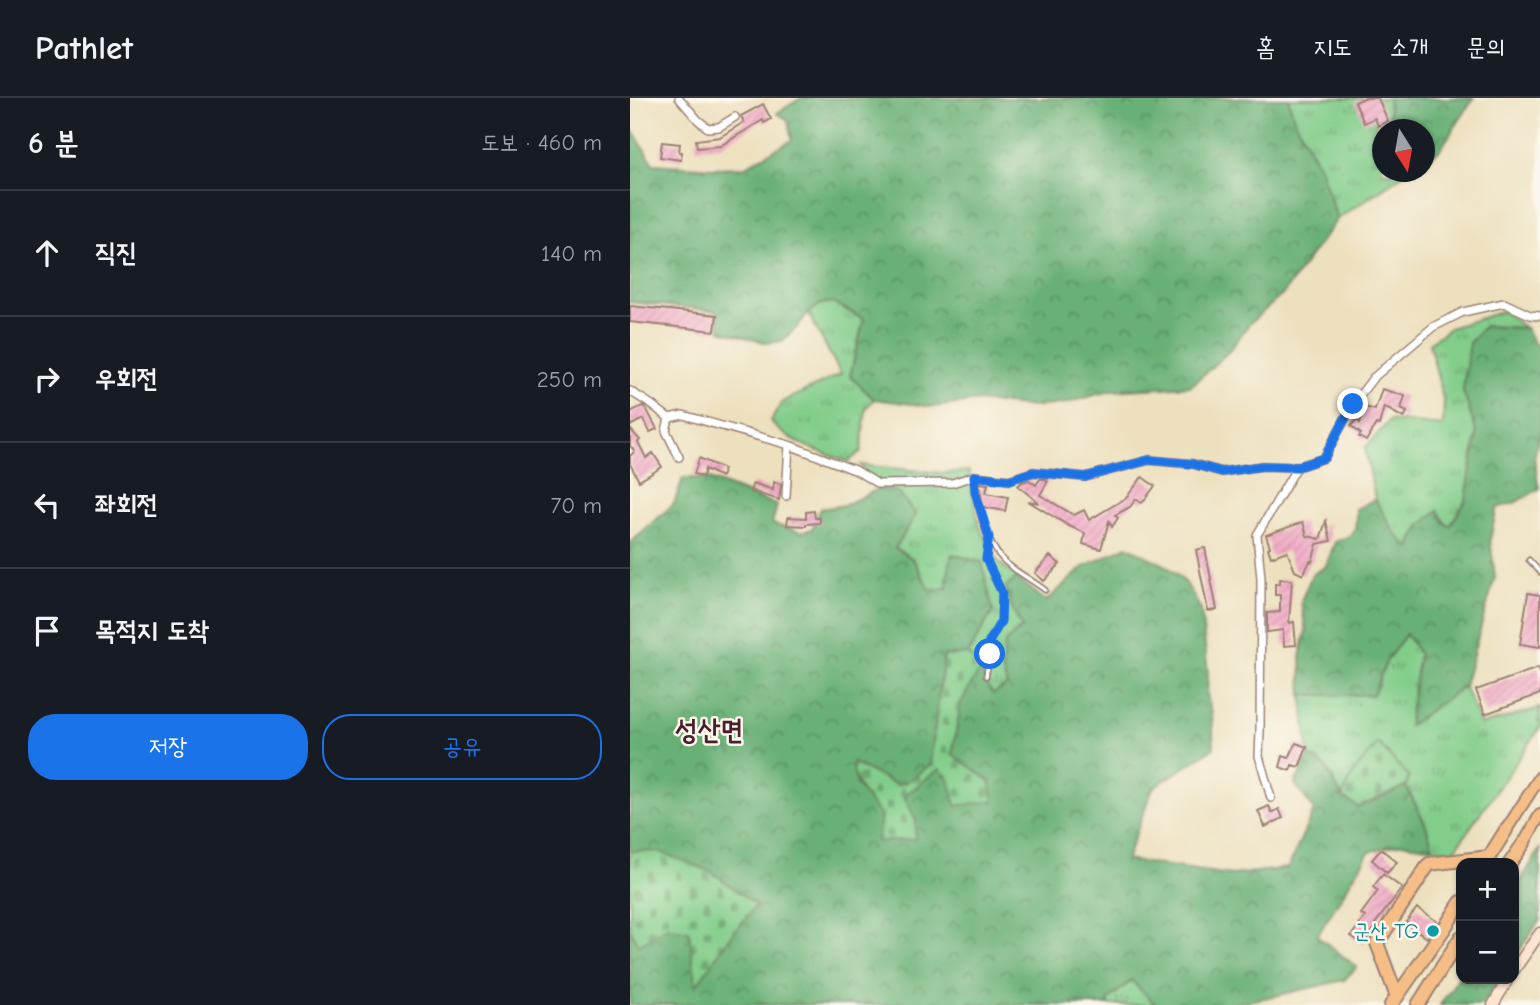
<!DOCTYPE html>
<html lang="ko">
<head>
<meta charset="utf-8">
<style>
  :root { --surface:#171b24; --page:#20242c; --text:#f1f3f6; --muted:#9ea1a6; --line:#363941; --accent:#1a73e8 }
  body { margin:0; font-family:"Comic Neue","Poor Story",sans-serif; background:var(--page); color:var(--text) }
  .controls { position:absolute; right:21px; bottom:21px; display:grid; overflow:hidden; border-radius:14px; box-shadow:0 2px 5px #0004 }
  .controls button { width:63px; height:63px; display:grid; place-items:center; padding:0; border:0; border-bottom:2px solid var(--line); background:var(--surface); color:var(--text); font:35px sans-serif }
  .compass { position:absolute; left:742px; top:21px; width:63px; height:63px; border-radius:50%; background:var(--surface); box-shadow:0 2px 5px #0004; rotate:169deg }
  .stop { position:absolute; width:21px; height:21px; margin:-16px; border:5px solid #1a73e8; border-radius:50%; background:#fff }
  .stop.end { background:#1a73e8; border-color:#fff; box-shadow:0 2px 7px #0008 }
  .list { margin:0; padding:0; list-style:none }
  h2 { display:flex; justify-content:space-between; align-items:center; height:91px; margin:0; padding:0 28px; font-size:30px }
  h2 small { font-size:23px; font-weight:400; color:var(--muted) }
  .list li { display:grid; grid-template-columns:46px 1fr auto; gap:21px; align-items:center; box-sizing:border-box; height:126px; padding:0 28px; border-top:2px solid var(--line) }
  .list b { display:block; font-size:26px; white-space:nowrap }
  .list em { font-size:23px; font-style:normal; color:var(--muted) }
  .actions { display:flex; gap:14px; padding:21px 28px }
  .actions a { flex:1; padding:16px 0; border:2px solid var(--accent); border-radius:28px; text-align:center; font-size:24px; color:var(--accent) }
  .actions .main { background:var(--accent); color:#fff }
  .icon { flex:none; width:38px; height:38px; fill:none; stroke:currentColor; stroke-width:2; stroke-linecap:round; stroke-linejoin:round }
  .map { position:relative; flex:none; width:910px; height:907px; overflow:hidden }
  header { display:flex; align-items:center; gap:42px; box-sizing:border-box; height:98px; padding:0 35px; background:var(--surface); border-bottom:2px solid var(--line) }
  header strong { font-size:33px }
  nav { display:flex; gap:38px; margin-inline-start:auto; font-size:24px }
  main { display:flex }
  aside { flex:1; background:var(--surface) }
  .map>svg:first-child { display:block }
  .grass { fill:url(#grass-tufts); stroke:#66765a; stroke-width:2 }
  .forest { fill:url(#forest-crowns); stroke:#5a6850; stroke-width:2 }
  .cemetery { fill:url(#cemetery-stones); stroke:#66765a; stroke-width:2 }
  .building { fill:url(#building-hatch) }
  .lines { fill:none; stroke-linecap:round; stroke-linejoin:round }
  .lane-casing { stroke:#9c8074; stroke-width:7 }
  .street-casing { stroke:#9c8074; stroke-width:10 }
  .secondary-casing { stroke:#9c8074; stroke-width:13 }
  .primary-casing { stroke:#9c8074; stroke-width:14 }
  .highway-casing { stroke:#9c8074; stroke-width:16 }
  .lane { stroke:#fff; stroke-width:3.5 }
  .street { stroke:#fff; stroke-width:7 }
  .secondary { stroke:#fbe5cf; stroke-width:10 }
  .primary { stroke:#f6be87; stroke-width:10 }
  .highway { stroke:#f6be87; stroke-width:12 }
  .route { stroke:#1a73e8; stroke-width:9 }
  .culture-dot { fill:#0f9aa8; stroke:#fbf7ec; stroke-width:2.5 }
  .labels { text-anchor:middle; stroke-width:5; stroke-linejoin:round; paint-order:stroke }
  .culture-label { font-size:21px; fill:#0d838f; stroke:#fbf7ec; text-anchor:end }
  .district-label { font-size:28px; font-weight:bold; fill:#4a1f2b; stroke:#fbf7ec }
</style>
</head>
<body>
<header>
<strong>Pathlet</strong>
<nav><a>홈</a><a>지도</a><a>소개</a><a>문의</a></nav>
</header>
<main>
<aside>
<h2>6 분<small>도보 · 460 m</small></h2>
<ul class="list">
<li><svg class="icon" aria-label="ahead" viewBox="0 0 24 24"><path d="M12 20V5M6 11l6-6 6 6"/></svg><div><b>직진</b></div><em>140 m</em></li>
<li><svg class="icon" aria-label="right" viewBox="0 0 24 24"><path d="M7 20v-9h11M14 6l5 5-5 5"/></svg><div><b>우회전</b></div><em>250 m</em></li>
<li><svg class="icon" aria-label="left" viewBox="0 0 24 24"><path d="M17 20v-9H6M10 6l-5 5 5 5"/></svg><div><b>좌회전</b></div><em>70 m</em></li>
<li><svg class="icon" aria-label="arrive" viewBox="0 0 24 24"><path d="M6 21V4h12l-3 4 3 4H6"/></svg><div><b>목적지 도착</b></div></li>
</ul>
<div class="actions"><a class="main">저장</a><a>공유</a></div>
</aside>
<div class="map">
<svg width="910" height="907" viewBox="0 0 910 907">
  <defs>
    <pattern id="grass-tufts" width="24" height="20" patternUnits="userSpaceOnUse" patternTransform="scale(1.75)"><rect width="24" height="20" fill="#82cd8a"/><path d="M3 7l-1-3M5 7V3M7 7l1-3M15 17l-1-3M17 17v-4M19 17l1-3" fill="none" stroke="#6ca671"/></pattern>
    <pattern id="forest-crowns" width="20" height="18" patternUnits="userSpaceOnUse" patternTransform="scale(1.75)"><rect width="20" height="18" fill="#69b076"/><path d="M2 6a3 3 0 1 1 6 0M12 15a3 3 0 1 1 6 0" fill="none" stroke="#588f61"/></pattern>
    <pattern id="cemetery-stones" width="16" height="16" patternUnits="userSpaceOnUse" patternTransform="scale(1.75)"><rect width="16" height="16" fill="#82cd8a"/><path d="M2 7V4a2 2 0 0 1 4 0v3zM10 15v-3a2 2 0 0 1 4 0v3z" fill="#6ca671"/></pattern>
    <pattern id="building-hatch" width="6" height="6" patternUnits="userSpaceOnUse" patternTransform="scale(1.75)"><rect width="6" height="6" fill="#f1aac5"/><path d="M-1 1l2-2M0 6l6-6M5 7l2-2" fill="none" stroke="#d092a9"/></pattern>
  </defs>
  <rect width="100%" height="100%" fill="#fbf7ec"/>
  <filter id="ink" filterUnits="userSpaceOnUse"><feTurbulence type="fractalNoise" baseFrequency=".0143" numOctaves="2"/><feDisplacementMap in="SourceGraphic" scale="14" xChannelSelector="R" yChannelSelector="G"/><feConvolveMatrix kernelMatrix="1 2 1 2 8 2 1 2 1" color-interpolation-filters="sRGB"/></filter>
  <filter id="wash" filterUnits="userSpaceOnUse"><feTurbulence type="fractalNoise" baseFrequency=".00686" numOctaves="4" result="noise"/><feDisplacementMap in="SourceGraphic" scale="28" xChannelSelector="R" yChannelSelector="G"/><feGaussianBlur stdDeviation="1.57" result="paint"/><feColorMatrix in="noise" values="0 0 0 0 0 0 0 0 0 0 0 0 0 0 0 0 0 1.4 0 .05"/><feComposite in="paint" operator="in"/></filter>
  <g filter="url(#wash)">
    <rect width="100%" height="100%" fill="#ede0be"/>
    <path class="grass" d="M658,0H758L760,31L752,32V74H777L707,121L690,70L664,21Z
      M202,204L234,221L220,278L244,301L236,310L231,353L218,364C196,355 154,344 141,323L152,304L211,276L178,215L191,206Z
      M873,213L895,230L854,228L833,293L847,336L836,402L820,428L814,424L808,412L790,428L779,451L764,434L745,401L735,350L760,322L813,328L814,304L799,245L820,230Z
      M230,367L312,375L339,373L349,427L368,464L387,480L376,489L382,510L392,530L372,570L377,587L364,597L356,587L351,570L338,556L363,513L317,480V490L300,492L283,461L265,450L268,394L248,391Z
      M776,536L789,556L779,627L834,588L851,627L910,610V630L824,753L803,750L795,725L776,688L779,679L725,673L712,699L696,669L679,657L672,597H743L757,562Z
      M502,882L526,907H479L478,902Z"/>
    <path class="forest" d="M171,0H658L664,21L690,70L707,121L653,196L619,226L600,252L561,288L480,293L432,306L403,309L348,303L304,309L244,301L220,278L234,221L202,204L191,206L178,215L167,229L152,243L137,245L90,232L88,213L0,204V33L4,34L23,66L84,70L114,69L162,42L158,22L147,15Z
      M758,0H844L809,53L795,62L794,32L760,31Z
      M854,228L895,230L910,254V334L904,360L909,391L886,404L867,410L860,441L865,479L834,588L778,628L789,556L776,536L757,562L743,597H672L671,554L676,533L671,503L682,477L696,468L705,444C728,436 726,434 726,411L745,401L764,434L779,450L790,428L808,412L814,424L820,428L836,402L847,336L833,293L839,245Z
      M53,380H78L147,407L142,426L172,434L182,431L190,411L215,407L248,391L268,394L286,417L265,450L283,461L300,492L317,490V480L322,456L352,464L363,513L338,556L314,558L300,667L275,685L267,687L224,665L226,686L251,718L247,744L286,723L274,698L309,671L319,681L360,683L322,657L331,604L351,570L356,587L363,596L377,587L372,570L375,544L392,530L382,510L376,489L387,480L416,503L454,469L497,448L537,468L556,485L571,512L578,575L577,597L582,617L584,650L523,690L496,762L602,777L658,770L684,712L665,686L679,657L696,669L712,699L729,709L776,688L795,725L803,750L772,745L739,754L687,838L727,869L714,882L649,897L597,907H526L501,882L478,902L479,907H0V446L14,432L44,406Z
      M910,751V822L884,860V794Z
      M831,876V881H870L852,907H810Z"/>
    <path class="cemetery" d="M338,556L351,570L331,604L322,656L360,683L364,703L326,708L319,681L309,671L274,698L286,723L285,741L247,744L251,718C239,702 222,687 223,665L267,687L275,685L300,667L314,558Z
      M748,645L779,679L776,688L729,709L712,699L725,673Z
      M0,753L30,754L80,773L126,807L94,847L66,888L59,833L37,829L8,847L0,830Z"/>
    <g id="blocks">
      <path class="building" d="M734,0H748L758,23L748,28L745,20L734,25L725,4Z
        M133,6L141,21L134,25L133,22L90,48L67,50L66,42L90,39L114,24L111,18Z
        M32,44L50,46L49,54H52L51,62L30,59Z
        M0,208L87,217L85,233L0,224Z
        M752,291L775,298L771,311L777,314L774,320L754,309L749,327L746,326L736,343L729,339L731,336L721,328L726,322L730,325L735,309L745,312Z
        M12,308L16,310L27,331L20,334L13,321L0,328V314Z
        M0,331L10,342L8,344L16,360L23,355L32,369L9,383L0,366V358L5,353L0,348Z
        M69,360L94,371L91,379L75,371L73,379L64,376Z
        M512,379L525,388L512,405L506,401L500,409L485,417L488,420L482,429L479,423L471,451L453,446L455,435L439,428L398,403L409,405L388,388L392,384L399,382L406,387L410,381H415L418,383L410,397L444,417L454,412L459,422L496,400Z
        M144,384L151,386L149,402L120,393L123,385L143,392Z
        M349,385L358,386L356,395L378,399L375,413L353,409Z
        M184,413L185,420H190V425L176,426V428L157,427L158,419L176,420V414Z
        M696,423L701,443L687,446L682,464L680,463L673,477L665,473L657,453L641,459L638,450L640,449L636,437L673,424L677,438L690,441Z
        M575,450L587,512L578,513L566,452Z
        M420,458L430,466L414,483L405,475Z
        M650,481L662,482L659,525L664,524L666,547L654,548L653,532L637,534V515L650,514V497H645V486H650Z
        M898,495L910,497V549L890,546Z
        M908,570L910,575V596L855,616L846,592Z
        M666,645L677,649L669,669L662,667L660,673L650,669L653,658L659,660Z
        M639,708L642,715L649,711L653,720L635,729L628,713Z
        M751,751L767,764L757,775L742,762Z
        M753,776L772,790L745,826L747,827L733,846L721,838L735,819L731,816L748,793L743,789Z
        M787,810L808,824L797,840L776,824Z"/>
    </g>
  </g>
  <g filter="url(#ink)">
    <use href="#blocks" fill-opacity="0" stroke="#9c8074" stroke-width="2"/>
    <g class="lines">
      <defs>
        <path id="lane" d="M344,380C346,406 355,444 374,463C386,474 402,482 415,492
          M899,462L910,474
          M356,578L360,556L359,544L371,523L372,495L356,461L359,439"/>
        <path id="street" d="M49,0L68,22L78,30L89,29L105,19
          M0,293L22,307L39,320L53,317L159,347L227,373L248,386L322,385L344,378L379,382L403,374L455,379L519,362L563,366L592,374L632,368L667,369
          M39,320L36,333L49,359
          M156,398L159,347
          M641,700L629,658L630,634L631,480L627,437L667,369L694,360L723,306L743,280L803,229L833,214L874,205L900,217L910,218"/>
        <path id="secondary" d="M884,872L910,835
          M863,907L878,881"/>
        <path id="primary" d="M876,732L910,679
          M894,745L910,717"/>
        <path id="highway" d="M856,764L876,732
          M880,765L894,745
          M767,899L747,845L799,766L859,759
          M761,907L814,831L831,804
          M788,907L831,839"/>
      </defs>
      <use href="#lane" class="lane-casing"/>
      <use href="#street" class="street-casing"/>
      <use href="#secondary" class="secondary-casing"/>
      <use href="#primary" class="primary-casing"/>
      <use href="#highway" class="highway-casing"/>
      <use href="#lane" class="lane"/>
      <use href="#street" class="street"/>
      <use href="#secondary" class="secondary"/>
      <use href="#primary" class="primary"/>
      <use href="#highway" class="highway"/>
    </g>
  </g>
  <g class="lines" filter="url(#ink)">
    <path class="route" d="M360,556L359,544L371,523L372,495L356,461L359,439L345,394L344,378L379,382L403,374L455,379L519,362L563,366L592,374L632,368L667,369L694,360L723,306"/>
  </g>
  <circle class="culture-dot" cx="803" cy="833" r="7"/>
  <g class="labels">
    <g class="culture-label">
      <text x="789" y="840">군산 TG</text>
    </g>
    <g class="district-label">
      <text x="79" y="641">성산면</text>
    </g>
  </g>
</svg>
<div class="controls">
<button>+</button>
<button>−</button>
</div>
<svg class="compass" viewBox="-18 -18 36 36"><path d="M0-13l5 13h-10z" fill="#e53935"/><path d="M0 13l5-13h-10z" fill="#9ea1a6"/></svg>
<div class="stop" style="left:360px;top:556px"></div>
<div class="stop end" style="left:723px;top:306px"></div>
</div>
</main>
</body>
</html>
